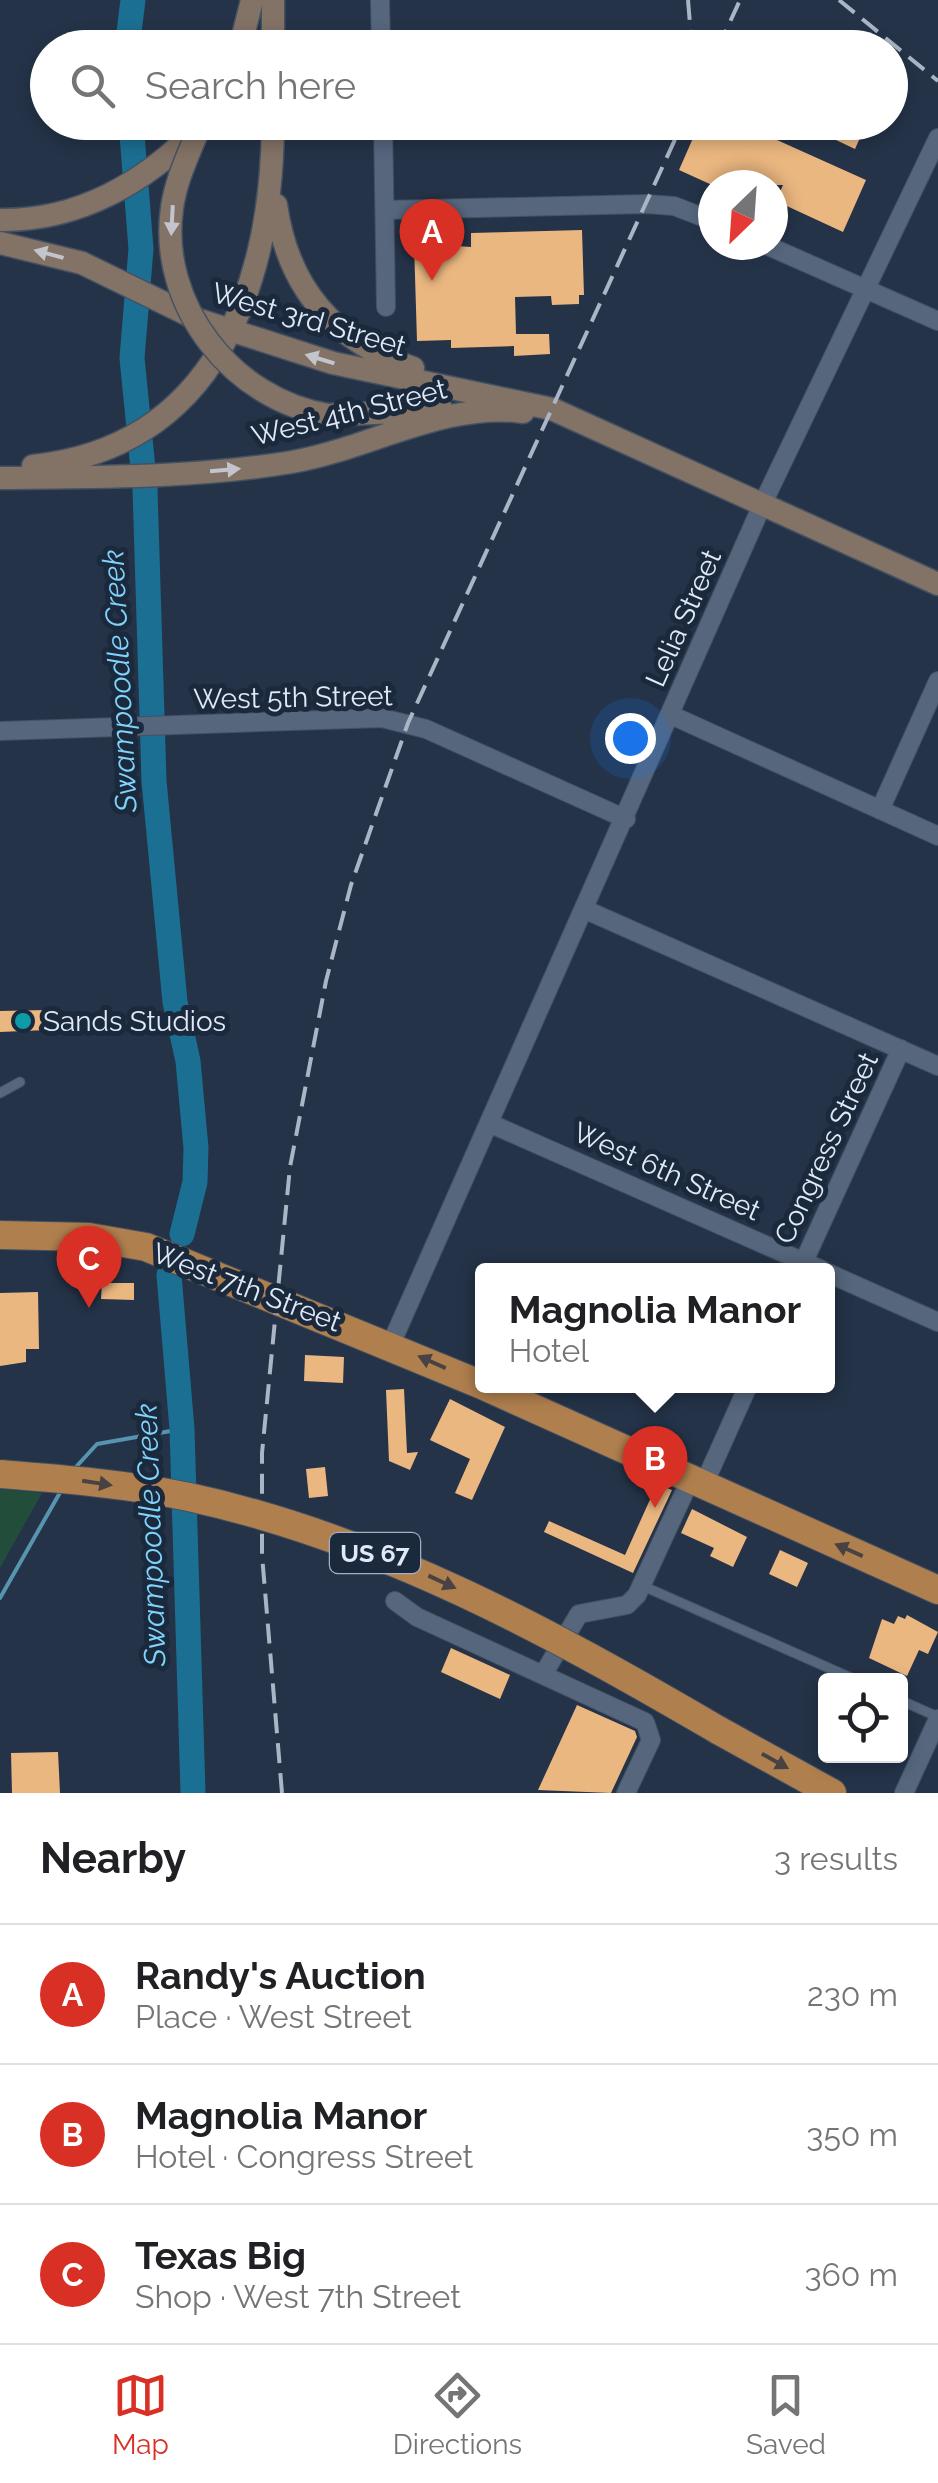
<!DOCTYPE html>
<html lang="en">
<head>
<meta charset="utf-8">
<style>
  :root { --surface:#fff; --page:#f2f2f2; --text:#202124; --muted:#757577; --line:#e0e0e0; --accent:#d93025 }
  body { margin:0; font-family:Raleway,sans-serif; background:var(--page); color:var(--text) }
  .controls { position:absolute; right:30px; bottom:30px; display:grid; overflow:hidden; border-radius:10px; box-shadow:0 5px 15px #0003 }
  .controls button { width:90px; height:90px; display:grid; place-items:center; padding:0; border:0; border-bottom:2px solid var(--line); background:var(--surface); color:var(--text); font:50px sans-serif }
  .compass { position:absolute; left:698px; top:170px; width:90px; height:90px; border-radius:50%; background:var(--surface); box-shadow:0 5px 15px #0003; rotate:205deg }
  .you { position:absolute; left:630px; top:738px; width:35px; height:35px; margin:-25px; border:8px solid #fff; border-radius:50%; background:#1a73e8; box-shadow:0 0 0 15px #1a73e833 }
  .badge { display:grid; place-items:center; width:65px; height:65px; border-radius:50%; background:var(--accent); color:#fff; font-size:32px; font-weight:700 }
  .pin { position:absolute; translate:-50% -82px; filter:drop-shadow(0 2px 5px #0008) }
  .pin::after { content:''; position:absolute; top:52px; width:35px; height:30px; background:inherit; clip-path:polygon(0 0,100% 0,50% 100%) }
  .popup { position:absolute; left:475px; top:1263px; width:360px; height:130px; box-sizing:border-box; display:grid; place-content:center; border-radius:10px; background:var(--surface); filter:drop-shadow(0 2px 8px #0005); font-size:32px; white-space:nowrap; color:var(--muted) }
  .popup b { font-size:38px; color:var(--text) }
  .popup::after { content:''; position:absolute; left:50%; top:100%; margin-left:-20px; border:20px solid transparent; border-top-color:var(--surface) }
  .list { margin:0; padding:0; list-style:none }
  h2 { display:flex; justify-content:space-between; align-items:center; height:130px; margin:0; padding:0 40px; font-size:42px }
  h2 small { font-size:32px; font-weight:400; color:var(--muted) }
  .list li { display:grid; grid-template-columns:65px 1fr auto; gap:30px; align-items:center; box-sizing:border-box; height:140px; padding:0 40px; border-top:2px solid var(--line) }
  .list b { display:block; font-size:38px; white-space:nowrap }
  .list p { margin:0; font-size:32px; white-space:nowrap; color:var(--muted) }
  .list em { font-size:32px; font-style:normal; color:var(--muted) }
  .icon { flex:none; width:55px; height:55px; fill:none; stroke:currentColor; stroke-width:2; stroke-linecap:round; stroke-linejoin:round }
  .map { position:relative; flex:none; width:938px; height:1793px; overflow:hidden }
  .search { position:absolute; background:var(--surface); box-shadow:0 5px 15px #0003; left:30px; right:30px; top:30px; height:110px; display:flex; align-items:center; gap:25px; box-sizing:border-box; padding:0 35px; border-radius:55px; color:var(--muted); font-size:38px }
  .sheet { height:550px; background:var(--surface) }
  nav { display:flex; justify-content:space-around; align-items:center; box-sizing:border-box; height:140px; border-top:2px solid var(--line); background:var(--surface); font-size:28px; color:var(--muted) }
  nav a { display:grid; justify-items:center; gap:5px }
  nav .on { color:var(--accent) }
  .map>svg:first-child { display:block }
  .green { fill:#234d3b }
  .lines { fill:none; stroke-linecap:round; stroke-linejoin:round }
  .stream { stroke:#5694b0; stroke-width:4 }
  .river { stroke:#1b6f92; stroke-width:25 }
  .building { fill:#ebb780 }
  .lane-casing { stroke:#445162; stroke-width:11 }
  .street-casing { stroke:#445162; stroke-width:20 }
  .secondary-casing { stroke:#445162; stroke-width:25 }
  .primary-casing { stroke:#445162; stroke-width:30 }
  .lane { stroke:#55667d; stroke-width:9 }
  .street { stroke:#55667d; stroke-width:18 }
  .secondary { stroke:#837266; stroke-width:22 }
  .primary { stroke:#b07f4e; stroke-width:28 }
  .rail { stroke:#aab5c5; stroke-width:4; stroke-dasharray:20 10; stroke-linecap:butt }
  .secondary-bridge-casing { stroke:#445162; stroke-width:25; stroke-linecap:butt }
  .primary-bridge-casing { stroke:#445162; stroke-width:30; stroke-linecap:butt }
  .secondary-bridge { stroke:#837266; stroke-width:22 }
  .primary-bridge { stroke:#b07f4e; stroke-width:28 }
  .oneway { fill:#c4c5cc }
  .oneway2 { fill:#484342 }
  .culture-dot { fill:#0f9aa8; stroke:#1b293d; stroke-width:4 }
  .labels { text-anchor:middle; stroke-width:10; stroke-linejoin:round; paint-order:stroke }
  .shield { fill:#1b293d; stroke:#a5afbf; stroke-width:2.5 }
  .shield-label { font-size:25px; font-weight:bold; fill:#e0e9f7 }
  .street-label { font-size:28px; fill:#e0e9f7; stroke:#1b293d }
  .poi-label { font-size:28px; fill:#e0e9f7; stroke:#1b293d; text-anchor:start }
  .water-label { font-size:30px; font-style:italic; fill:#80d3fb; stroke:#1b293d }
</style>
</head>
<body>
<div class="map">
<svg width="938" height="1793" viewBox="0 0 938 1793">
  <rect width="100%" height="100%" fill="#243348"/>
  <path class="green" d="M0,1489L42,1493L0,1568Z"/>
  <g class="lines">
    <path class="stream" d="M75,1468L97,1444L182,1429
      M0,1598L62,1489"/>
    <path class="river" d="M127,48L133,0
      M131,122L141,249L132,358L145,489L154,781L175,1002L188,1061L196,1148L195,1182L182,1234
      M169,1275L182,1429L193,1793"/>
  </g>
  <path class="building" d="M700,122H737L866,180L843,232L776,201L783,185H731L720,180L712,185L679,170Z
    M798,122H867L855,149Z
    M582,230L584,295H579V304L552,305L551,296L515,297L516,334H549L550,354L514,356V346L451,348V340L417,341L414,243L471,247V233Z
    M46,1010L47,1030L0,1032V1011Z
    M102,1283H134V1300L101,1299Z
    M38,1292L39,1349H26V1362L0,1366V1293Z
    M305,1355L344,1357L343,1383L304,1381Z
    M404,1389L407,1453L418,1452L410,1470L389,1461L386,1390Z
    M450,1399L505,1427L472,1500L455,1493L470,1459L430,1440Z
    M325,1467L328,1496L309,1498L306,1469Z
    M657,1484L672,1490L633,1573L544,1532L549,1521L625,1555Z
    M692,1509L747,1537L733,1567L710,1556L714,1548L681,1533Z
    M780,1550L808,1563L797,1587L769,1574Z
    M907,1615L938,1632L928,1654L919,1650L907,1676L869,1658L882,1619L894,1624L898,1616L905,1619Z
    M451,1648L510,1675L500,1699L441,1672Z
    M577,1705L635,1731L637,1737L611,1793L538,1790Z
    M58,1752L60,1793H12L11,1753Z"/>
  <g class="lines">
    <defs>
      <path id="lane" d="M0,1093L20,1082
        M643,1586L856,1680
        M900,1700L938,1717"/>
      <path id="street" d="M380,0L381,48
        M383,122L386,307
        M385,210L646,204L674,206L713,221
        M766,245L938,321
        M671,715L938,836
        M0,731L382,718L426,729L626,819
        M880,810L938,681
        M586,910L938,1066
        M489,1123L822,1270
        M800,1270L901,1049
        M828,1273L938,1322
        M391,1344L763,503L938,138
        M704,1484L748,1386
        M395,1601L417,1617L645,1722L651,1740L626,1793
        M544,1673L579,1614L627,1605L637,1595L691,1478
        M904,1793L938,1719"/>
      <path id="secondary" d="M240,48L252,0
        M273,48V0
        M276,205C288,289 334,341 413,368
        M0,220C79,221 146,182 199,127
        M0,243L82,263L199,320L333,363L552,409L938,584
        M328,415L442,410
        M33,466C217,447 272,282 273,122
        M0,478C97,477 196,478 292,462C368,449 445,401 523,412"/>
      <path id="primary" d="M0,1235L89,1237L146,1247L482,1385
        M484,1386L938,1590
        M718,1730L832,1793"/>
    </defs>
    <use href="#lane" class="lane-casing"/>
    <use href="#street" class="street-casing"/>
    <use href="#secondary" class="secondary-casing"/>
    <use href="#primary" class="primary-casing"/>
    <use href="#lane" class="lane"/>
    <use href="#street" class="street"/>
    <use href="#secondary" class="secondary"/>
    <use href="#primary" class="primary"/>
    <path class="rail" d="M688,0L692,48
      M839,0L938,81
      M718,48L740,0
      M282,1793L262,1555V1453L290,1167L326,981L351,885L408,723L683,122"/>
    <defs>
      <path id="secondary-bridge" d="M199,128C189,154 176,179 172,208C158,305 233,400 328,415"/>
      <path id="primary-bridge" d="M0,1474C63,1479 127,1484 189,1497C381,1539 550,1632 718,1730"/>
    </defs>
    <use href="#secondary-bridge" class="secondary-bridge-casing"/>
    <use href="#primary-bridge" class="primary-bridge-casing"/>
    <use href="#secondary-bridge" class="secondary-bridge"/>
    <use href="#primary-bridge" class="primary-bridge"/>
  </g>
  <defs><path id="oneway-solid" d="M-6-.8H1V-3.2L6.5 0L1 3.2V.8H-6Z" transform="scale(2.5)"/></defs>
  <g class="oneway">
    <use href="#oneway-solid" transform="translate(172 220) rotate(93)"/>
    <use href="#oneway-solid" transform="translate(49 254) rotate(-165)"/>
    <use href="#oneway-solid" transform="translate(320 359) rotate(-163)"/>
    <use href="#oneway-solid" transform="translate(225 470) rotate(-5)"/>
  </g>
  <g class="oneway2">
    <use href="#oneway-solid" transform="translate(432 1362) rotate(-156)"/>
    <use href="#oneway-solid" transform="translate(97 1483) rotate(9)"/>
    <use href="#oneway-solid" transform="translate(849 1550) rotate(-156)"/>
    <use href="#oneway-solid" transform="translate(442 1582) rotate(25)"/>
    <use href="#oneway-solid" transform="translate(775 1761) rotate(29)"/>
  </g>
  <circle class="culture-dot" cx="23" cy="1021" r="10"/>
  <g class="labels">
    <rect class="shield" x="330" y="1533" width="90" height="40" rx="8"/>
    <g class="shield-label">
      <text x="375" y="1562">US 67</text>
    </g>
    <g class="street-label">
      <text transform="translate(309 319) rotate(16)" y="10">West 3rd Street</text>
      <text transform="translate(349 412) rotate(-14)" y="10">West 4th Street</text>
      <text transform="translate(683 618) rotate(-66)" y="10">Lelia Street</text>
      <text transform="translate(293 697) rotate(-1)" y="10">West 5th Street</text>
      <text transform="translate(826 1148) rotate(-65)" y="10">Congress Street</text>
      <text transform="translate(667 1171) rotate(24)" y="10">West 6th Street</text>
      <text transform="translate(247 1287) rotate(21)" y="10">West 7th Street</text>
    </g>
    <g class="poi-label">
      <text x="43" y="1031">Sands Studios</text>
    </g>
    <g class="water-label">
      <text transform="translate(120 681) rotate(-93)" y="10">Swampoodle Creek</text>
      <text transform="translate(151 1535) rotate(-92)" y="10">Swampoodle Creek</text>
    </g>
  </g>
</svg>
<div class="controls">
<button><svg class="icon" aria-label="locate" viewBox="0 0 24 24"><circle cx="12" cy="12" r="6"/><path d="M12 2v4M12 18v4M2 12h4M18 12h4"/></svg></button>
</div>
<svg class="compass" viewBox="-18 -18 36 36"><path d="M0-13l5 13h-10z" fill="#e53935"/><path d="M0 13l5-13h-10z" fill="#757577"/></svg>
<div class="you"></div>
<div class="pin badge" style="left:432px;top:281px">A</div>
<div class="pin badge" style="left:655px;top:1508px">B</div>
<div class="popup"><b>Magnolia Manor</b>Hotel</div>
<div class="pin badge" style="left:89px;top:1308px">C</div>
<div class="search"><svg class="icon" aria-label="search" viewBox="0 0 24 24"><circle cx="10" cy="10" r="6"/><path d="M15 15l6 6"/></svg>Search here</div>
</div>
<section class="sheet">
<h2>Nearby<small>3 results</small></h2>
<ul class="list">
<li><span class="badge">A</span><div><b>Randy's Auction</b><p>Place · West Street</p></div><em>230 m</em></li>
<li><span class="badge">B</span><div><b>Magnolia Manor</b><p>Hotel · Congress Street</p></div><em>350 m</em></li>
<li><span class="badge">C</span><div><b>Texas Big</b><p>Shop · West 7th Street</p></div><em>360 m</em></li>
</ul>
</section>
<nav>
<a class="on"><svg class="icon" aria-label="map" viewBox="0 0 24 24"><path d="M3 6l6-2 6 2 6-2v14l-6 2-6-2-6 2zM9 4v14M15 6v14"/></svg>Map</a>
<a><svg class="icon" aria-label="directions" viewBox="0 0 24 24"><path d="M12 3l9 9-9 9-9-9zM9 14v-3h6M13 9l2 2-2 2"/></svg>Directions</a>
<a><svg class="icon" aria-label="saved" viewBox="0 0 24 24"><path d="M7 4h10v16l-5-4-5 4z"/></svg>Saved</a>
</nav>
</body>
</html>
